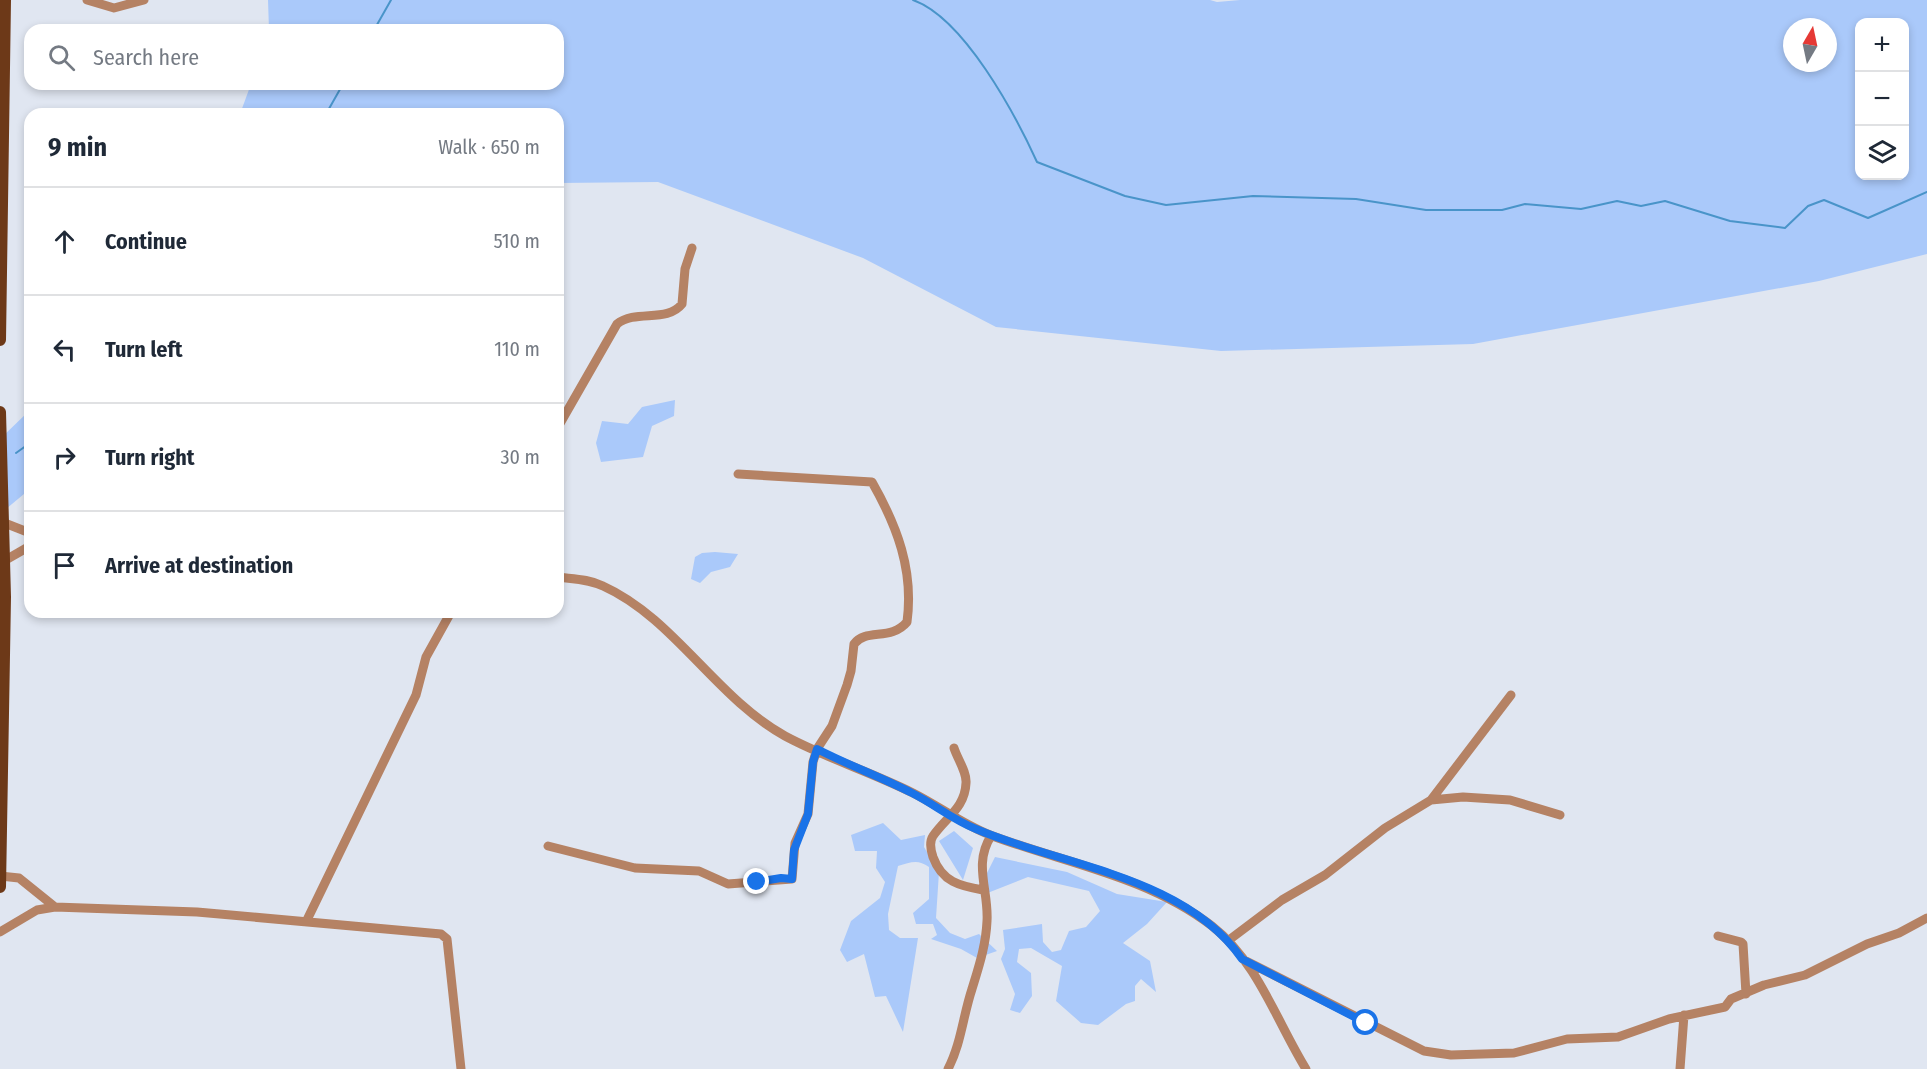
<!DOCTYPE html>
<html lang="en">
<head>
<meta charset="utf-8">
<style>
  :root { --surface:#fff; --page:#f6f6f7; --text:#1f2937; --muted:#747a83; --line:#e0e1e3 }
  body { margin:0; font-family:"Fira Sans Condensed",sans-serif; background:var(--page); color:var(--text) }
  .controls { position:absolute; right:18px; top:18px; display:grid; overflow:hidden; border-radius:12px; box-shadow:0 3px 9px #0003 }
  .controls button { width:54px; height:54px; display:grid; place-items:center; padding:0; border:0; border-bottom:2px solid var(--line); background:var(--surface); color:var(--text); font:30px sans-serif }
  .compass { position:absolute; left:1783px; top:18px; width:54px; height:54px; border-radius:50%; background:var(--surface); box-shadow:0 3px 9px #0003; rotate:9deg }
  .stop { position:absolute; width:18px; height:18px; margin:-14px; border:4px solid #1a73e8; border-radius:50%; background:#fff }
  .stop.end { background:#1a73e8; border-color:#fff; box-shadow:0 2px 6px #0008 }
  .list { margin:0; padding:0; list-style:none }
  h2 { display:flex; justify-content:space-between; align-items:center; height:78px; margin:0; padding:0 24px; font-size:26px }
  h2 small { font-size:20px; font-weight:400; color:var(--muted) }
  .list li { display:grid; grid-template-columns:39px 1fr auto; gap:18px; align-items:center; box-sizing:border-box; height:108px; padding:0 24px; border-top:2px solid var(--line) }
  .list b { display:block; font-size:22px; white-space:nowrap }
  .list em { font-size:20px; font-style:normal; color:var(--muted) }
  .icon { flex:none; width:33px; height:33px; fill:none; stroke:currentColor; stroke-width:2; stroke-linecap:round; stroke-linejoin:round }
  .map { position:relative; flex:none; width:1927px; height:1069px; overflow:hidden }
  .search { position:absolute; background:var(--surface); box-shadow:0 3px 9px #0003; left:24px; top:24px; width:540px; height:66px; display:flex; align-items:center; gap:15px; box-sizing:border-box; padding:0 21px; border-radius:18px; color:var(--muted); font-size:22px }
  .panel { position:absolute; background:var(--surface); box-shadow:0 3px 9px #0003; left:24px; top:108px; width:540px; height:510px; border-radius:18px }
  .map>svg:first-child { display:block }
  .green { fill:#aac9fa; fill-rule:evenodd }
  .lines { fill:none; stroke-linecap:round; stroke-linejoin:round }
  .stream { stroke:#4994c9; stroke-width:2 }
  .minor { stroke:#b58264; stroke-width:9 }
  .major { stroke:#6d3918; stroke-width:12 }
  .route { stroke:#1a73e8; stroke-width:8 }
</style>
</head>
<body>
<div class="map">
<svg width="1927" height="1069" viewBox="0 0 1927 1069">
  <rect width="100%" height="100%" fill="#e0e6f1"/>
  <path class="green" d="M268,0H1210L1217,2L1240,0H1927V254L1819,281L1473,344L1221,351L996,327L863,258L658,182L558,183V114H240L251,84H558V30H269ZM1860,22H1904V176H1860ZM1792,27H1828V63H1792Z
    M675,400L674,416L652,426L643,457L601,462L596,443L602,421L628,424L642,407Z
    M30,410V489L0,514V439Z
    M715,552L738,554L730,567L711,572L700,583L691,579L695,557L702,553Z
    M883,823L901,840L925,835L924,847L939,872L936,918L950,933L965,939L979,934L997,951L977,958L961,949L931,939L937,935L933,924H916L913,913L929,899V867C918,859 911,862 898,866L888,914L889,930L900,938H918L903,1032L886,996L875,997L864,954L847,962L840,950L851,921L880,898L885,882L876,868L877,851H855L851,835Z
    M954,831L973,848L963,880L939,841Z
    M995,857L1067,872L1117,894L1167,902L1147,924L1123,943L1150,961L1156,992L1141,979L1135,986V1001L1126,1004L1098,1025L1081,1023L1056,1001L1062,966L1031,948L1019,949L1017,962L1031,973L1032,996L1020,1013L1010,1010L1015,994L1001,959L1005,949L1003,930L1042,924L1043,942L1052,952L1061,950L1069,931L1086,927L1100,911L1089,891L1028,877L985,894L987,873Z"/>
  <g class="lines">
    <path class="stream" d="M913,0C964,18 1015,114 1037,162L1125,196L1166,205L1253,196L1356,199L1426,210H1502L1525,204L1581,209L1617,201L1641,206L1665,201L1730,221L1785,228L1808,206L1824,200L1868,218L1927,192
      M374,30L391,0
      M326,114L343,84
      M16,453L30,443"/>
    <path class="minor" d="M87,0L114,8L144,0
      M558,427L617,324C636,309 667,323 682,304L685,269L692,248
      M2,522L30,533
      M2,562L30,546
      M558,577C573,579 589,579 603,586C674,618 716,698 785,736C826,758 871,772 913,793C939,806 962,824 990,835C1064,863 1147,876 1212,926C1257,961 1277,1022 1306,1069
      M954,748C957,758 967,772 966,783C965,808 946,817 933,836C929,842 931,851 933,857C942,882 960,886 983,890
      M1431,800L1511,695
      M548,846L635,868L699,871L728,884L792,879L795,843L808,814L813,762L817,749L832,726L847,685L851,671L854,644C866,628 891,641 907,622C914,570 897,526 872,482L738,474
      M0,876L19,878L55,907
      M306,922L416,695L426,657L451,612
      M0,932L37,910L55,907L197,912L441,934L447,939L461,1069
      M1718,936L1741,942L1743,944L1746,994
      M1229,940L1282,900L1325,875L1385,828L1431,800L1463,797L1510,800L1560,815
      M1244,960L1424,1051L1451,1055L1514,1053L1567,1039L1618,1037L1669,1019L1725,1007L1731,999L1764,985L1805,975L1867,944L1899,933L1927,918
      M948,1069C961,1044 963,1016 972,989C979,966 986,945 987,921C989,891 973,864 991,836
      M1680,1069L1684,1015"/>
    <path class="major" d="M0,340L5,0
      M0,412L5,597L0,887"/>
  </g>
  <g class="lines">
    <path class="route" d="M757,882L781,878L792,879L794,850L808,814L813,762L817,749C848,765 881,777 912,793C934,804 953,820 976,829C1062,866 1185,876 1242,959L1366,1023"/>
  </g>
</svg>
<div class="controls">
<button>+</button>
<button>−</button>
<button><svg class="icon" aria-label="layers" viewBox="0 0 24 24"><path d="M12 4l9 5-9 5-9-5zM3 14l9 5 9-5"/></svg></button>
</div>
<svg class="compass" viewBox="-18 -18 36 36"><path d="M0-13l5 13h-10z" fill="#e53935"/><path d="M0 13l5-13h-10z" fill="#747a83"/></svg>
<div class="stop" style="left:1366px;top:1023px"></div>
<div class="stop end" style="left:757px;top:882px"></div>
<div class="search"><svg class="icon" aria-label="search" viewBox="0 0 24 24"><circle cx="10" cy="10" r="6"/><path d="M15 15l6 6"/></svg>Search here</div>
<section class="panel">
<h2>9 min<small>Walk · 650 m</small></h2>
<ul class="list">
<li><svg class="icon" aria-label="ahead" viewBox="0 0 24 24"><path d="M12 20V5M6 11l6-6 6 6"/></svg><div><b>Continue</b></div><em>510 m</em></li>
<li><svg class="icon" aria-label="left" viewBox="0 0 24 24"><path d="M17 20v-9H6M10 6l-5 5 5 5"/></svg><div><b>Turn left</b></div><em>110 m</em></li>
<li><svg class="icon" aria-label="right" viewBox="0 0 24 24"><path d="M7 20v-9h11M14 6l5 5-5 5"/></svg><div><b>Turn right</b></div><em>30 m</em></li>
<li><svg class="icon" aria-label="arrive" viewBox="0 0 24 24"><path d="M6 21V4h12l-3 4 3 4H6"/></svg><div><b>Arrive at destination</b></div></li>
</ul>
</section>
</div>
</body>
</html>
